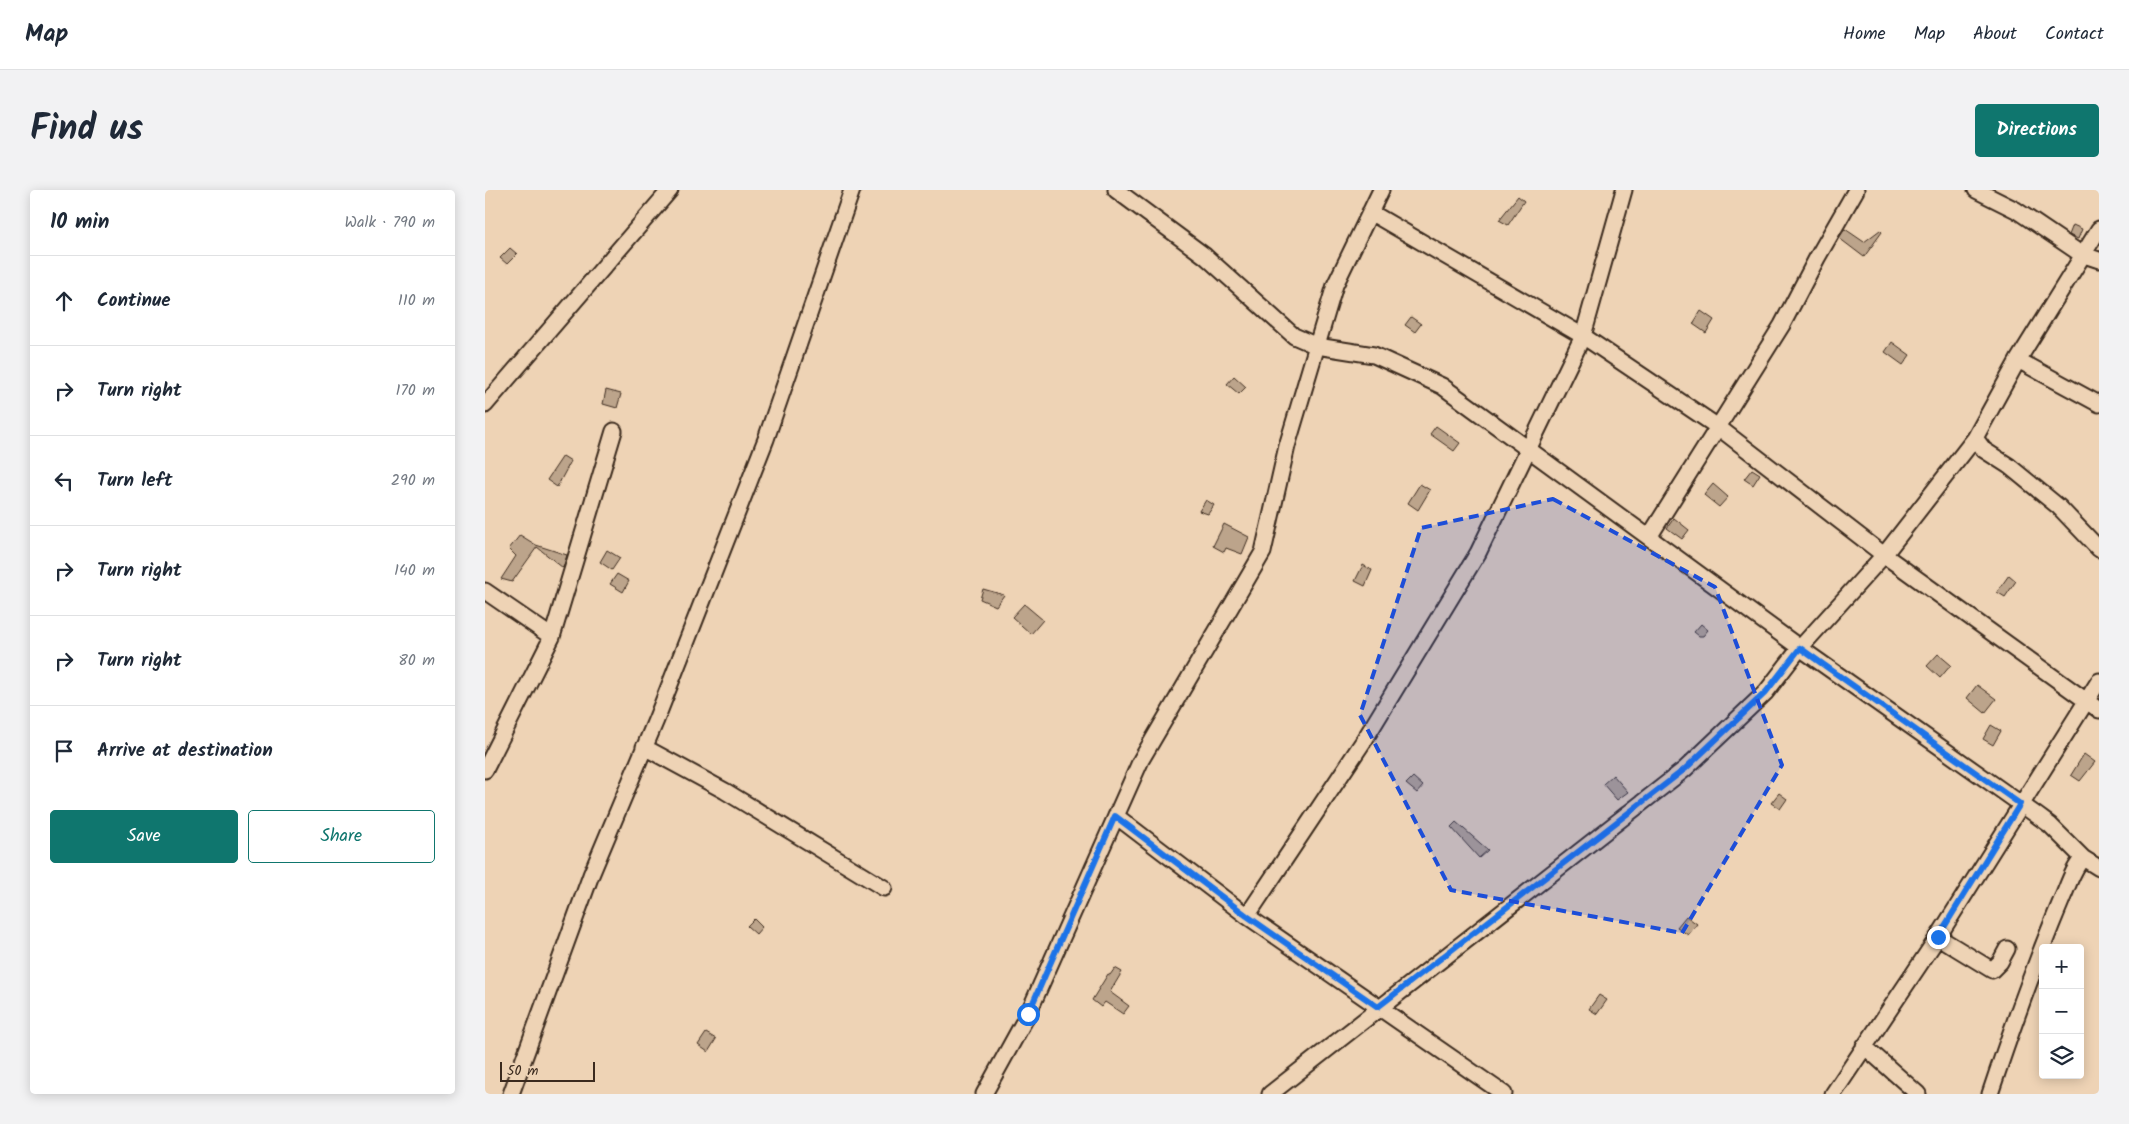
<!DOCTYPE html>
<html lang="en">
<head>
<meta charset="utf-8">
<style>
  :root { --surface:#fff; --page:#f2f2f3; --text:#1f2937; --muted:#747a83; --line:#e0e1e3; --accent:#0f766e }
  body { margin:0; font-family:Kalam,sans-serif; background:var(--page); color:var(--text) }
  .controls { position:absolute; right:15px; bottom:15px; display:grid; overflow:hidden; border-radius:5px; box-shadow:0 2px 12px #0003 }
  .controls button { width:45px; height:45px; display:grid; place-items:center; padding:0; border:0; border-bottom:1px solid var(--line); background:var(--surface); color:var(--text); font:25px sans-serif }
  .scale { position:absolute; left:15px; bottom:12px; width:95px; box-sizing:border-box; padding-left:5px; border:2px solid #3b2a1e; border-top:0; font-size:14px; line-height:18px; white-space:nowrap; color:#3b2a1e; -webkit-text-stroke:4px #eed3b5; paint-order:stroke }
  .stop { position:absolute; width:15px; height:15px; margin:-11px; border:4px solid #1a73e8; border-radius:50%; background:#fff }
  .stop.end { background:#1a73e8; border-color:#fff; box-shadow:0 1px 5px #0008 }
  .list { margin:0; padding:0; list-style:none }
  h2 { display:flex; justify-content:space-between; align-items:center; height:65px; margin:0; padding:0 20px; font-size:21px }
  h2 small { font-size:16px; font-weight:400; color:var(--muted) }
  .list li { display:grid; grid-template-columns:32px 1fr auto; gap:15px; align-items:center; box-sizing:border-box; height:90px; padding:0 20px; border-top:1px solid var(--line) }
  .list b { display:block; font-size:19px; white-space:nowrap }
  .list em { font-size:16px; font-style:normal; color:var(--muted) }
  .actions { display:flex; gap:10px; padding:15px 20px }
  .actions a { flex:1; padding:11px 0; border:1px solid var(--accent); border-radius:5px; text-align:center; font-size:18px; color:var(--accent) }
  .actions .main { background:var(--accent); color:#fff }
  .icon { flex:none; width:28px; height:28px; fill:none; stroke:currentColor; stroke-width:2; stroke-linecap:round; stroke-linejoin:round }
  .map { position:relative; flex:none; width:1614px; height:904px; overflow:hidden; border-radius:5px }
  header { display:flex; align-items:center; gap:30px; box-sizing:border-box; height:70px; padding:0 25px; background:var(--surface); border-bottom:1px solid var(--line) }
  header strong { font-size:24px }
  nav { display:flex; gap:28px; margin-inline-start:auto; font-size:18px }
  .intro { display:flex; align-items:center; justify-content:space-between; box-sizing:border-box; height:120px; padding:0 30px }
  h1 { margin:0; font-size:35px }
  .button { padding:12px 22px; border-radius:5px; background:var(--accent); color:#fff; font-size:18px; font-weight:700 }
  main { display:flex; gap:30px; padding:0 30px }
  aside { flex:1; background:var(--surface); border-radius:5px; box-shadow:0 2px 12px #0003 }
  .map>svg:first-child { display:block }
  .building { fill:#bca48b; stroke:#3b2a1e }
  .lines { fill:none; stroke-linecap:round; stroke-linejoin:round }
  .minor-casing { stroke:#3b2a1e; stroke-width:19 }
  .minor { stroke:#eed3b5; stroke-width:15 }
  .route { stroke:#1a73e8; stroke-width:6 }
  .marked { fill:#1d4ed8; fill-opacity:0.2; stroke:#1d4ed8; stroke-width:4; stroke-dasharray:10 6; stroke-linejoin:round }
</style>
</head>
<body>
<header>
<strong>Map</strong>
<nav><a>Home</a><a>Map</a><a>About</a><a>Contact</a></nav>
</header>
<div class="intro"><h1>Find us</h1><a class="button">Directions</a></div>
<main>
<aside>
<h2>10 min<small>Walk · 790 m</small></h2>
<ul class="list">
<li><svg class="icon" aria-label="ahead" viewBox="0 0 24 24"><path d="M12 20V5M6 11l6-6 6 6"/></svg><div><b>Continue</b></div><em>110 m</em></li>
<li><svg class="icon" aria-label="right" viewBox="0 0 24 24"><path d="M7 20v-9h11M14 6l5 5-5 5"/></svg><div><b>Turn right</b></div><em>170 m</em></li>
<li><svg class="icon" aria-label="left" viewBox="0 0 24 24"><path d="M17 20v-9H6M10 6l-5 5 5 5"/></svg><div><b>Turn left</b></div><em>290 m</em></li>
<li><svg class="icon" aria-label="right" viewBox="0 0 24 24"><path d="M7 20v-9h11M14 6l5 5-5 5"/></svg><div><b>Turn right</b></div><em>140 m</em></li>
<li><svg class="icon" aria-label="right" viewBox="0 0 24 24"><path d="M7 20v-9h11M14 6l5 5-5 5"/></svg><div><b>Turn right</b></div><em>80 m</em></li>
<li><svg class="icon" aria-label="arrive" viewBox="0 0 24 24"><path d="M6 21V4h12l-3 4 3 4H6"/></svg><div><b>Arrive at destination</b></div></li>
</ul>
<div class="actions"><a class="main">Save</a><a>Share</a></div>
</aside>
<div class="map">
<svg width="1614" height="904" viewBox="0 0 1614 904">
  <rect width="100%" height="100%" fill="#eed3b5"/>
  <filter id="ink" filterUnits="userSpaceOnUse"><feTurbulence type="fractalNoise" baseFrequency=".02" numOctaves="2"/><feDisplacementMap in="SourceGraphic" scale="10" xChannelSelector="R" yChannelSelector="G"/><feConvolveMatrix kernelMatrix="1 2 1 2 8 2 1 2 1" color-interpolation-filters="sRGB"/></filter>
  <g filter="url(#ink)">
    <path class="building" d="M1033,6L1039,11L1023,35L1014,30Z
      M1588,35L1597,39L1593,49L1584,45Z
      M1360,39L1379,52L1395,40L1397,42L1379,67L1354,48Z
      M25,58L32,64L22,74L15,68Z
      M1216,121L1229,130L1221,143L1208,134Z
      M926,127L936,134L930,142L920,135Z
      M1407,152L1425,165L1418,175L1400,162Z
      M749,186L761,197L754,204L742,194Z
      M121,200L136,204L132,218L118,214Z
      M951,236L975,253L969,261L945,244Z
      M78,266L86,271L72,297L62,290Z
      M1267,279L1275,284L1268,295L1259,289Z
      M935,294L945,300L933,320L923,313Z
      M1228,294L1243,307L1234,317L1219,305Z
      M721,310L729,315L723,324L714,321Z
      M1189,328L1204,340L1197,349L1182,338Z
      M739,334L764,347L757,364L741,358L739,362L728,356Z
      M35,345L51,355L82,365L78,378L52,357L27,392L16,389L31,366L24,359Z
      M122,360L135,368L127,380L115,372Z
      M878,375L887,380L880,396L870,391Z
      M132,384L144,391L138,402L125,394Z
      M1524,385L1531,391L1520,407L1512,402Z
      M498,399L519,405L511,416L495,409Z
      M539,414L558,430L546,444L527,427Z
      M1216,434L1223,440L1218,446H1214L1209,442Z
      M1453,464L1466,475L1455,488L1442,476Z
      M1492,495L1511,509L1500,523L1482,508Z
      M1506,535L1516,541L1508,555L1498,549Z
      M1599,564L1610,572L1595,591L1586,585Z
      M1128,585L1143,602L1132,610L1118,594Z
      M928,587L938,596L932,603L921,594Z
      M1294,603L1302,609L1295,619L1286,613Z
      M971,632L1003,660L994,668L966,637Z
      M1201,726L1212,734L1203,745L1192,737Z
      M269,729L277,737L271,744L262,736Z
      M630,778L637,782L625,802L644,816L638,824L620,812L616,817L607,810L623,784L625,785Z
      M1114,805L1122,810L1112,824L1104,819Z
      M221,843L231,849L223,862L213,855Z"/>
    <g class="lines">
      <defs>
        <path id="minor" d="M631,0L720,66L809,146L832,156L889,165L957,196L1315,458L1550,624L1565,635L1598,668L1614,678
          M1491,0L1531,20L1596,64L1614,70
          M885,22L1098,146L1233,237L1399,365L1614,520
          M1533,170L1614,214
          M0,215L185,0
          M1490,248L1499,260L1524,276L1574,317L1614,359
          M1164,347L1297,135L1332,68L1371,0
          M0,401L67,447
          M159,557L240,601L399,698
          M0,580L67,447L129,241
          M631,626L762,726L1019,904
          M762,726L880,549L993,363L1098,146L1139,0
          M1453,747L1507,780L1515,772L1522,759
          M1379,856L1433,904
          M26,904L106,685L171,530L281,249L367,0
          M499,904L543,824L656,570L778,362L802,256L850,95L896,0
          M785,904L1200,579L1281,502L1315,458L1399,365L1490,248L1533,170L1614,39
          M1348,904L1453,747L1614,491
          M1505,904C1527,838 1550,773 1577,709C1583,696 1588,678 1598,668"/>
      </defs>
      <use href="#minor" class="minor-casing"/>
      <use href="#minor" class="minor"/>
    </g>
  </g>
  <g class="lines" filter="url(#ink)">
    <path class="route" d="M543,824L630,626L762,726L893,817L1200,579L1281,502L1315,458L1535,614L1453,747"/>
  </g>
  <path class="marked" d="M1068,309L1230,397L1297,575L1197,743L966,700L875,525L936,338Z"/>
</svg>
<div class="controls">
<button>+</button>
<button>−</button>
<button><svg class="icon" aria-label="layers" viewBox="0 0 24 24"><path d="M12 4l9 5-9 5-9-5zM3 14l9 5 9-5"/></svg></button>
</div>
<div class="scale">50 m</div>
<div class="stop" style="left:543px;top:824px"></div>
<div class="stop end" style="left:1453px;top:747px"></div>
</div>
</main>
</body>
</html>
